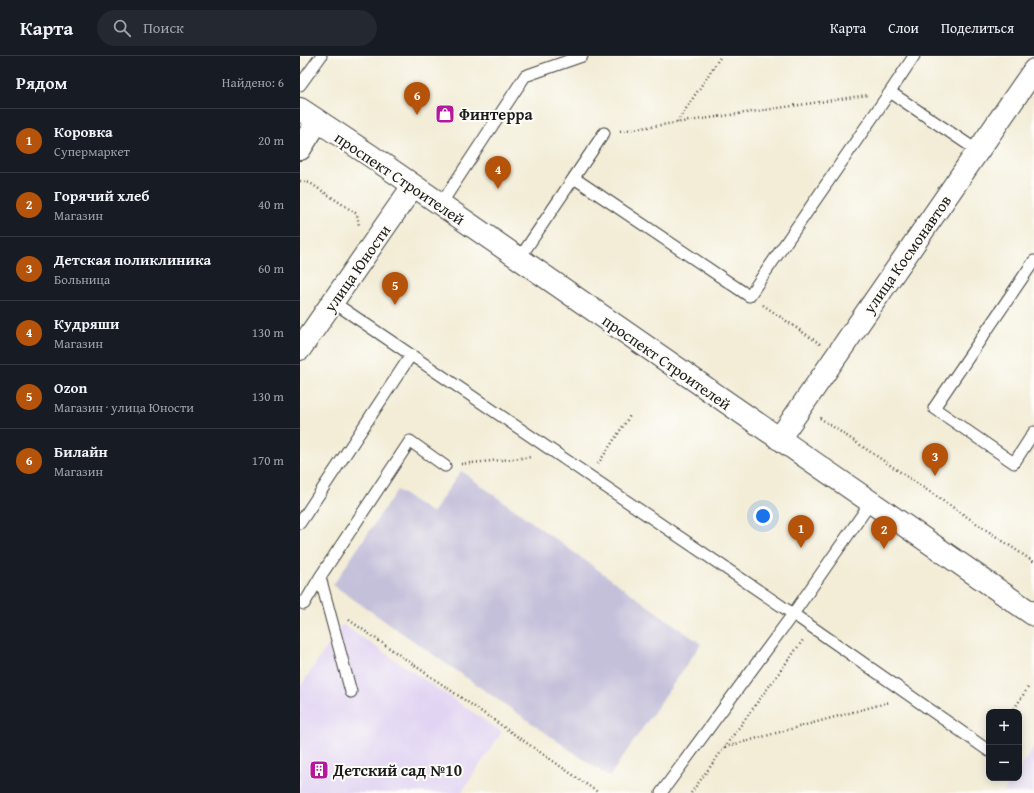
<!DOCTYPE html>
<html lang="ru">
<head>
<meta charset="utf-8">
<style>
  :root { --surface:#171b24; --page:#242831; --text:#f1f3f6; --muted:#9ea1a6; --line:#363941; --accent:#b45309 }
  body { margin:0; font-family:"Gentium Book Plus",serif; background:var(--page); color:var(--text) }
  .controls { position:absolute; right:12px; bottom:12px; display:grid; overflow:hidden; border-radius:8px; box-shadow:0 2px 10px #0003 }
  .controls button { width:36px; height:36px; display:grid; place-items:center; padding:0; border:0; border-bottom:1px solid var(--line); background:var(--surface); color:var(--text); font:20px sans-serif }
  .you { position:absolute; left:463px; top:460px; width:14px; height:14px; margin:-10px; border:3px solid #fff; border-radius:50%; background:#1a73e8; box-shadow:0 0 0 6px #1a73e833 }
  .badge { display:grid; place-items:center; width:26px; height:26px; border-radius:50%; background:var(--accent); color:#fff; font-size:13px; font-weight:700 }
  .pin { position:absolute; translate:-50% -33px; filter:drop-shadow(0 1px 2px #0008) }
  .pin::after { content:''; position:absolute; top:21px; width:14px; height:12px; background:inherit; clip-path:polygon(0 0,100% 0,50% 100%) }
  .list { margin:0; padding:0; list-style:none }
  h2 { display:flex; justify-content:space-between; align-items:center; height:52px; margin:0; padding:0 16px; font-size:17px }
  h2 small { font-size:13px; font-weight:400; color:var(--muted) }
  .list li { display:grid; grid-template-columns:26px 1fr auto; gap:12px; align-items:center; box-sizing:border-box; height:64px; padding:0 16px; border-top:1px solid var(--line) }
  .list b { display:block; font-size:15px; white-space:nowrap }
  .list p { margin:0; font-size:13px; white-space:nowrap; color:var(--muted) }
  .list em { font-size:13px; font-style:normal; color:var(--muted) }
  .icon { flex:none; width:22px; height:22px; fill:none; stroke:currentColor; stroke-width:2; stroke-linecap:round; stroke-linejoin:round }
  .map { position:relative; flex:none; width:734px; height:737px; overflow:hidden }
  header { display:flex; align-items:center; gap:24px; box-sizing:border-box; height:56px; padding:0 20px; background:var(--surface); border-bottom:1px solid var(--line) }
  header strong { font-size:19px }
  nav { display:flex; gap:22px; margin-inline-start:auto; font-size:14px }
  .search { width:280px; height:36px; background:var(--page); display:flex; align-items:center; gap:10px; box-sizing:border-box; padding:0 14px; border-radius:22px; color:var(--muted); font-size:15px }
  main { display:flex }
  aside { flex:1; background:var(--surface) }
  .map>svg:first-child { display:block }
  .built { fill:#e1d4f3 }
  .industrial { fill:#c5c0da }
  .lines { fill:none; stroke-linecap:round; stroke-linejoin:round }
  .lane-casing { stroke:#3c3b38; stroke-width:13 }
  .secondary-casing { stroke:#3c3b38; stroke-width:24 }
  .path { stroke:#3c3b38; stroke-width:2.5; stroke-dasharray:1 3; stroke-linecap:butt }
  .lane { stroke:#fff; stroke-width:11 }
  .secondary { stroke:#fff; stroke-width:22 }
  .labels { text-anchor:middle; stroke-width:4; stroke-linejoin:round; paint-order:stroke }
  .poi-label { font-size:16px; font-weight:bold; fill:#1c1c1c; stroke:#fdfcf7; text-anchor:start }
  .street-label { font-size:16px; fill:#1c1c1c; stroke:#fdfcf7 }
</style>
</head>
<body>
<header>
<strong>Карта</strong>
<div class="search"><svg class="icon" aria-label="search" viewBox="0 0 24 24"><circle cx="10" cy="10" r="6"/><path d="M15 15l6 6"/></svg>Поиск</div>
<nav><a>Карта</a><a>Слои</a><a>Поделиться</a></nav>
</header>
<main>
<aside>
<h2>Рядом<small>Найдено: 6</small></h2>
<ul class="list">
<li><span class="badge">1</span><div><b>Коровка</b><p>Супермаркет</p></div><em>20 m</em></li>
<li><span class="badge">2</span><div><b>Горячий хлеб</b><p>Магазин</p></div><em>40 m</em></li>
<li><span class="badge">3</span><div><b>Детская поликлиника</b><p>Больница</p></div><em>60 m</em></li>
<li><span class="badge">4</span><div><b>Кудряши</b><p>Магазин</p></div><em>130 m</em></li>
<li><span class="badge">5</span><div><b>Ozon</b><p>Магазин · улица Юности</p></div><em>130 m</em></li>
<li><span class="badge">6</span><div><b>Билайн</b><p>Магазин</p></div><em>170 m</em></li>
</ul>
</aside>
<div class="map">
<svg width="734" height="737" viewBox="0 0 734 737">
  <rect width="100%" height="100%" fill="#fdfcf7"/>
  <filter id="ink" filterUnits="userSpaceOnUse"><feTurbulence type="fractalNoise" baseFrequency=".025" numOctaves="2"/><feDisplacementMap in="SourceGraphic" scale="8" xChannelSelector="R" yChannelSelector="G"/><feConvolveMatrix kernelMatrix="1 2 1 2 8 2 1 2 1" color-interpolation-filters="sRGB"/></filter>
  <filter id="wash" filterUnits="userSpaceOnUse"><feTurbulence type="fractalNoise" baseFrequency=".012" numOctaves="4" result="noise"/><feDisplacementMap in="SourceGraphic" scale="16" xChannelSelector="R" yChannelSelector="G"/><feGaussianBlur stdDeviation="0.9" result="paint"/><feColorMatrix in="noise" values="0 0 0 0 0 0 0 0 0 0 0 0 0 0 0 0 0 1.4 0 .05"/><feComposite in="paint" operator="in"/></filter>
  <g filter="url(#wash)">
    <rect width="100%" height="100%" fill="#f3edd7"/>
    <path class="built" d="M42,568L202,676L161,737H0V631Z
      M734,691V737H703L713,722H719V713Z"/>
    <path class="industrial" d="M161,415L401,588L309,721L33,529L97,434L132,457Z"/>
  </g>
  <g filter="url(#ink)">
    <g class="lines">
      <defs>
        <path id="lane" d="M0,29L21,0
          M590,36L614,0
          M274,122L449,240L590,36L678,95
          M141,148L225,20L282,0
          M219,203L304,77
          M734,205L634,352L714,407L734,376
          M33,246L499,562L689,695
          M0,467L111,299
          M20,521L110,385L145,410
          M0,546L4,548L20,521L51,636
          M361,737L493,558L571,446"/>
        <path id="secondary" d="M0,53L71,100L734,559
          M0,93L17,66
          M0,293L113,130
          M479,383L734,14"/>
      </defs>
      <use href="#lane" class="lane-casing"/>
      <use href="#secondary" class="secondary-casing"/>
      <path class="path" d="M377,66L421,0
        M320,75L568,39
        M0,125L10,127L57,158L59,170
        M463,249L520,288
        M520,362L734,506
        M161,408L232,401
        M298,408L331,358
        M49,564L299,737
        M712,656L729,630
        M425,691L590,646
        M391,737L503,584"/>
      <use href="#lane" class="lane"/>
      <use href="#secondary" class="secondary"/>
    </g>
  </g>
  <defs>
    <symbol id="shop-square" viewBox="-11 -11 22 22"><rect x="-9" y="-9" width="18" height="18" rx="4" fill="#b5179e" stroke="#fdfcf7"/><path d="M-5-2.5h2.3a2.7 3.5 0 0 1 5.4 0H5L5.5 6h-11ZM-1.5-2.5h3a1.5 2.3 0 0 0-3 0Z" fill="#fff"/></symbol>
    <symbol id="building-square" viewBox="-11 -11 22 22"><rect x="-9" y="-9" width="18" height="18" rx="4" fill="#b5179e" stroke="#fdfcf7"/><path d="M-4-6H4V6H1V3H-1V6H-4ZM-2.5-4.3h1.7v1.8h-1.7ZM.8-4.3h1.7v1.8H.8ZM-2.5-1h1.7V.8h-1.7ZM.8-1h1.7V.8H.8Z" fill="#fff"/></symbol>
  </defs>
  <g fill-rule="evenodd">
    <use href="#shop-square" x="134" y="47" width="22" height="22"/>
    <use href="#building-square" x="8" y="703" width="22" height="22"/>
  </g>
  <g class="labels">
    <g class="poi-label">
      <text x="159" y="64">Финтерра</text>
      <text x="33" y="720">Детский сад №10</text>
    </g>
    <g class="street-label">
      <text transform="translate(100 122) rotate(34)" y="6">проспект Строителей</text>
      <text transform="translate(607 198) rotate(-55)" y="6">улица Космонавтов</text>
      <text transform="translate(57 212) rotate(-55)" y="6">улица Юности</text>
      <text transform="translate(367 306) rotate(35)" y="6">проспект Строителей</text>
    </g>
  </g>
</svg>
<div class="controls">
<button>+</button>
<button>−</button>
</div>
<div class="you"></div>
<div class="pin badge" style="left:501px;top:492px">1</div>
<div class="pin badge" style="left:584px;top:493px">2</div>
<div class="pin badge" style="left:635px;top:420px">3</div>
<div class="pin badge" style="left:198px;top:133px">4</div>
<div class="pin badge" style="left:95px;top:249px">5</div>
<div class="pin badge" style="left:117px;top:59px">6</div>
</div>
</main>
</body>
</html>
